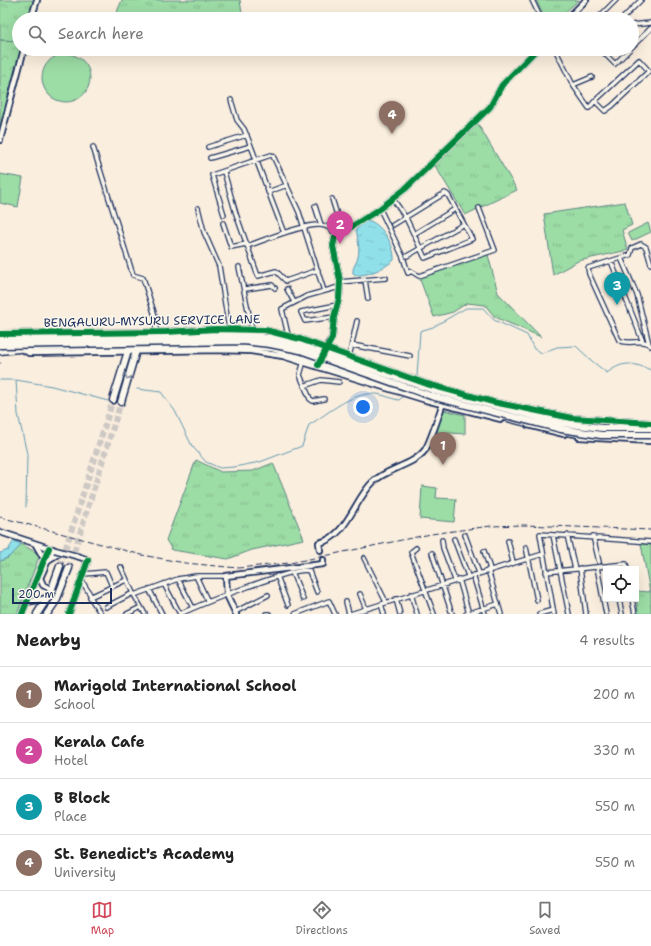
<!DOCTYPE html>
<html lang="en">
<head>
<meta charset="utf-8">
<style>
  :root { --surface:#fff; --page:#f2f2f2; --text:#222; --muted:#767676; --line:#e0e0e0; --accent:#d1495b }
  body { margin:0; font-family:"Shantell Sans",sans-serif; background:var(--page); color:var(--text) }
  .controls { position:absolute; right:12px; bottom:12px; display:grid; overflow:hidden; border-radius:0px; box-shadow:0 4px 16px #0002 }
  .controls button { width:36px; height:36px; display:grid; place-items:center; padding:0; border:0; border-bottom:1px solid var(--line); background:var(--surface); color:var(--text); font:20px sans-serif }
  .scale { position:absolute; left:12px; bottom:10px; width:100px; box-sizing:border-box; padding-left:4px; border:2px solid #1b2f5e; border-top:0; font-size:11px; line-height:14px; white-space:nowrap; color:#1b2f5e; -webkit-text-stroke:3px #fbf7ec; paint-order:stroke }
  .you { position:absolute; left:363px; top:407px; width:14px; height:14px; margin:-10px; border:3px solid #fff; border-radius:50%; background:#1a73e8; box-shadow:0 0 0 6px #1a73e833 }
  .badge { display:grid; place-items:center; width:26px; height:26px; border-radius:50%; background:var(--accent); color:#fff; font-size:13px; font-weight:700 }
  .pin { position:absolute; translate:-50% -33px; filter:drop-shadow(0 1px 2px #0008) }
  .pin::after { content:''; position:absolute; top:21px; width:14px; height:12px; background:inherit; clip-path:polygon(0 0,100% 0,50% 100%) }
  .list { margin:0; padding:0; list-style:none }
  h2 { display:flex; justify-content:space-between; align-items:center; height:52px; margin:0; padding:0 16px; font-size:17px }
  h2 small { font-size:13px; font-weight:400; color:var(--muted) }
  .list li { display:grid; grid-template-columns:26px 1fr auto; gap:12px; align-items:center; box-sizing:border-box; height:56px; padding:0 16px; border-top:1px solid var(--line) }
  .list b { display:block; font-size:15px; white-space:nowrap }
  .list p { margin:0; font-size:13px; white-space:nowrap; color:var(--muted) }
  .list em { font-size:13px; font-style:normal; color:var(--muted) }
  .icon { flex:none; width:22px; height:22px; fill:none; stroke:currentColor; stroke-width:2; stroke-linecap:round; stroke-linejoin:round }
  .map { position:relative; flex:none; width:651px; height:614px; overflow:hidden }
  .search { position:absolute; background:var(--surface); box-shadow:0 4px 16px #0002; left:12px; right:12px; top:12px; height:44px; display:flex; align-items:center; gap:10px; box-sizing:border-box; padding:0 14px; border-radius:22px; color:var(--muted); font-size:15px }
  .sheet { height:276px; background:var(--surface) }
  nav { display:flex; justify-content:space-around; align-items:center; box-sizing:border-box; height:56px; border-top:1px solid var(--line); background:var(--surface); font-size:11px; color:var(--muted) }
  nav a { display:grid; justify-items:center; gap:2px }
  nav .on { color:var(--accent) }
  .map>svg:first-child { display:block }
  .grass { fill:url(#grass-tufts); stroke:#5c8682 }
  .forest { fill:url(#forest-crowns); stroke:#5c8682 }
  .green { fill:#9cdca5; stroke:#5c8682 }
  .water { fill:url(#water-ripples); stroke:#6199b2 }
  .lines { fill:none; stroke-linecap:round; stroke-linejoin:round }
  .stream { stroke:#6199b2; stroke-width:1 }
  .tertiary-tunnel { stroke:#cdc8c4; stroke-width:4.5; stroke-dasharray:4.5 2; stroke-linecap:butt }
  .trunk-tunnel { stroke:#cdc8c4; stroke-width:6; stroke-dasharray:6 3; stroke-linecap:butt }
  .minor-casing { stroke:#1b2f5e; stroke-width:6 }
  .tertiary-casing { stroke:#1b2f5e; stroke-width:8 }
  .trunk-casing { stroke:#1b2f5e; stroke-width:9 }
  .minor { stroke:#fbf7ec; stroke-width:3.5 }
  .tertiary { stroke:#fbf7ec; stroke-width:4.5 }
  .trunk { stroke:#fbf7ec; stroke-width:6 }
  .rail { stroke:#1b2f5e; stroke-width:1; stroke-dasharray:6 3; stroke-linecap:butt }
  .tertiary-bridge-casing { stroke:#1b2f5e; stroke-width:8; stroke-linecap:butt }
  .trunk-bridge-casing { stroke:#1b2f5e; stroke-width:9; stroke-linecap:butt }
  .tertiary-bridge { stroke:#fbf7ec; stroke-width:4.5 }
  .trunk-bridge { stroke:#fbf7ec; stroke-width:6 }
  .cycleway-casing { stroke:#fbf7ec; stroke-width:8 }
  .cycleway { stroke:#00873e; stroke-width:6 }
  .oneway { stroke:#8b93a5 }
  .labels { text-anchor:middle; stroke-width:3; stroke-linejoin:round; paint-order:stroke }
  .street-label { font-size:12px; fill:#1b2f5e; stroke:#fbf7ec }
</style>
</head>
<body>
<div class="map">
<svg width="651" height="614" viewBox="0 0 651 614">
  <defs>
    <pattern id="grass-tufts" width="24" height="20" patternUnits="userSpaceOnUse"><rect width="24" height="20" fill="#9cdca5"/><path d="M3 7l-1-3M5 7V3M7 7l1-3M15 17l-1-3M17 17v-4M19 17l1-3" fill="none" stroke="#86bd90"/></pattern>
    <pattern id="forest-crowns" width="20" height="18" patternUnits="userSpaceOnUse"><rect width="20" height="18" fill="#9cdca5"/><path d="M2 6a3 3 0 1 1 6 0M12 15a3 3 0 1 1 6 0" fill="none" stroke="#86bd90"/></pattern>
    <pattern id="water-ripples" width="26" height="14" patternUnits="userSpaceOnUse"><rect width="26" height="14" fill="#90e0ea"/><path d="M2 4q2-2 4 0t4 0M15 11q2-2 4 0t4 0" fill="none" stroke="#7cc0cb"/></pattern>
  </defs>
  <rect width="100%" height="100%" fill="#faeede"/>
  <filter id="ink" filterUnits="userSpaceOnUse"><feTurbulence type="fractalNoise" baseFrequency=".025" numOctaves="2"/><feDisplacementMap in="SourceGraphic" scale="8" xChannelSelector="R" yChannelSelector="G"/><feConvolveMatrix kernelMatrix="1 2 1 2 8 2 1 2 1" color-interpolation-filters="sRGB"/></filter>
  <g filter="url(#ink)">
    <path class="grass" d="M0,0H35L29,19H19V41L0,40Z
      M122,0H240L242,14L215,19H114Z
      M536,0H579L557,19H545Z
      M478,124L517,190L465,215L434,164Z
      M625,202L632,225L622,230L628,250L578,261L553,275L544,214Z
      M487,251L498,293L541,337L495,317L485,305L467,303L453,312L434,317L419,277Z
      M196,460L221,472L253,471L273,463L304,539L252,550L228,559L172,550L166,540Z
      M21,544L37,553L39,557L17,614H0V561L8,558Z
      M641,544L651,545V614H638L636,591L650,592Z"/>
    <path class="forest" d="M0,40L19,41V49H21L0,129Z"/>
    <path class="green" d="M42 78a24 24 0 1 1 48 0a24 24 0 1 1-48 0Z
      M0,174L23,178L18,207L0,203Z
      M648,223L651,232L632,241L628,233Z
      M444,410L465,415V434L435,432Z
      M422,486L437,488L436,498L456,499L454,522L420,519Z"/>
    <path class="water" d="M370,221C383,226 395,246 394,260C385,268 368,276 356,275L353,273C352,267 357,263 358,257C360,248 358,239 356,230L364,222Z
      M14,541L21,544C15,553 10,557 0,561V553L8,550Z"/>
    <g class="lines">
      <path class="stream" d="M417,377L420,331L433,327L466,308H483L494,320L527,335L534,349L542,353L557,347L576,346L592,361L607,373C624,360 633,363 651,370
        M0,380H15
        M137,389L161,392L175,411L192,446L206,462L220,468L234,467L260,462L302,446L309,425C329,413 351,392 375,394C383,394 391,399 399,400L405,395
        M26,507L27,454L18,414L16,380L52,386L108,401"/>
      <path class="tertiary-tunnel" d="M320,550L323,560"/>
      <path class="trunk-tunnel" d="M60,566L113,400
        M69,568L121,402"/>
      <defs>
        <path id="minor" d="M532,0L541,19
          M597,19L616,0
          M622,19L641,0
          M632,25L651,23
          M632,47L651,28
          M555,49L573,85L589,108L595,101L639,60L649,71L612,106L605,111L595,101
          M600,49L615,64L630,49
          M573,85L592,77
          M231,100L237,120L244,129L251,146L284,233
          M93,147L133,275L143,278L156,319V332
          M208,147L247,135
          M210,158L251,146
          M224,172L236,214L258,276L276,271L286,281L318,270
          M268,192L287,185
          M332,199L342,231
          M315,206L321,225
          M198,208L204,232L219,266L229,329
          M380,209L403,257L408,273L411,271L419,276L495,250L479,208
          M224,215L212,175L271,155L273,156L299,212L324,291
          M223,223L231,247L246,244
          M393,225L445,193L448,195L472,239L425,258L406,218L393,199
          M414,234L455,209
          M247,246C262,241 312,220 325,226C330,227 334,232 337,236
          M407,256L464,224
          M621,258L637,295L649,344
          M611,261L643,342
          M651,264L646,247L641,244L632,248L630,255L588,268L589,274L619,340C628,346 643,337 651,346
          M239,267L252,329
          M365,280L368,299
          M339,282L386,278
          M245,289L272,285L275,288
          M287,289L294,302
          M334,317L305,321L301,312L337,305
          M288,335L282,309L307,296L339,287
          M352,345L410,356
          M349,357L357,321
          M304,361L300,375L310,399L313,401L324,399
          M304,386L321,380L339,382
          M465,535L479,573
          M553,535L569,614
          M567,535L575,569
          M593,536L599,562
          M454,539L468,576
          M442,540L443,548L455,580
          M508,541L513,562
          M526,547L537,600
          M416,548L411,552L434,614
          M484,551L490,569
          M432,553L452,614
          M364,558L386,602
          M121,567L133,593
          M597,567L606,614
          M580,568L586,614
          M488,570L501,614
          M292,572L303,599
          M546,572L626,564L627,569
          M84,574L106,572L112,586
          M473,575L485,614
          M196,576L208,602
          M277,576L288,605
          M178,579L193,608
          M459,579L469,614
          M82,581L91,596
          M164,584L180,614
          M149,589L162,614
          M360,594L366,609
          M411,594L417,614
          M134,595L178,579L196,576H226
          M396,599L400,614
          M619,599L622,614
          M632,599L635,614
          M346,602L349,614
          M381,604L384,614
          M106,607L133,593L145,614
          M235,612L268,595
          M101,614L90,597L126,580
          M127,614L141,607
          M180,614C197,606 297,565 309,571L317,592
          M266,614H269
          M295,614L329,601L335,614
          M350,614L543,554
          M466,614L498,604
          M539,614L553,610
          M554,614L540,534L651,542"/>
        <path id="tertiary" d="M31,19L37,0
          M567,19L586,0
          M0,140L24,49
          M0,334L166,332L216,329L265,330L300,339L427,384L493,402L572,418L651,423
          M22,349L29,353L221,350L251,351L283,356L426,400L501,419
          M325,349L332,338L334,317L339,299L340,281L333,246L335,237L378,210L405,189L490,107L502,85L537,49
          M528,425L564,434
          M579,437L651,441
          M0,532L52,549
          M36,545L44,559
          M320,550L319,543C347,537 354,500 373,482C387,468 413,466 425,450C431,441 439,414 443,403
          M48,560L61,552
          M52,590L43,585L40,578L53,549
          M27,602L48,598
          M22,614L49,548
          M69,614L88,560L80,557
          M236,614L227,595L226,576L323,564V560"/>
        <path id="trunk" d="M218,333H265L305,343
          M0,351L28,348L200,346H237L272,348L333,366L430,398
          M113,400L128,351
          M121,402L136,351
          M445,402L531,424
          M551,417L574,422
          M593,424L615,425
          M561,431L584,435
          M627,438H651
          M37,614L50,594L60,566
          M47,614L56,601L69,568"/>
      </defs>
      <use href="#minor" class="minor-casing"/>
      <use href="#tertiary" class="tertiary-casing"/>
      <use href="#trunk" class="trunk-casing"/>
      <use href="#minor" class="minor"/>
      <use href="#tertiary" class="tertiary"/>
      <use href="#trunk" class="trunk"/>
      <path class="rail" d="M0,363H1
        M0,517L142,555L185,563L238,568L290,563L431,534L491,526L524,525L651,530"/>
      <defs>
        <path id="tertiary-bridge" d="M55,550L80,557"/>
        <path id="trunk-bridge" d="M0,339L243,335L270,338L302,345L433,390L562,423L602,428H651
          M0,345L243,341L270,344L300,350L431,396L561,429L601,435H651"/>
      </defs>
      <use href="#tertiary-bridge" class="tertiary-bridge-casing"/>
      <use href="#trunk-bridge" class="trunk-bridge-casing"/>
      <use href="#tertiary-bridge" class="tertiary-bridge"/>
      <use href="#trunk-bridge" class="trunk-bridge"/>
      <defs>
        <path id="cycleway" d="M0,334L166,332L216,329L265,330L300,339L427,384L493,402L572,418L651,423
          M318,365L332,338L334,317L339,299L340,281L333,246L335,237L378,210L405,189L490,107L502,85L537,49
          M22,614L49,548
          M69,614L88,560"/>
      </defs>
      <use href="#cycleway" class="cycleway-casing"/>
      <use href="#cycleway" class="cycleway"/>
    </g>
    <defs><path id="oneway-chevron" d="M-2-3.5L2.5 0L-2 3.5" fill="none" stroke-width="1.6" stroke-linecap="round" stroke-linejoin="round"/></defs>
    <use class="oneway" href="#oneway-chevron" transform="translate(128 377) rotate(107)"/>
  </g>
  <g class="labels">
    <g class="street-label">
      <text transform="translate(152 321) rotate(-1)" y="4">BENGALURU-MYSURU SERVICE LANE</text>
    </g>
  </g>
</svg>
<div class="controls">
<button><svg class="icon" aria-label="locate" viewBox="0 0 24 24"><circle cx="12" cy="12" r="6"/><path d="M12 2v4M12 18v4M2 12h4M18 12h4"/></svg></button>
</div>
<div class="scale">200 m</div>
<div class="you"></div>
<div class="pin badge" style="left:443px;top:465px;background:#8d6e63">1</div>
<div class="pin badge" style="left:340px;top:244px;background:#d1479c">2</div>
<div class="pin badge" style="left:617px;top:305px;background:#0f9aa8">3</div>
<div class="pin badge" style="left:392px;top:134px;background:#8d6e63">4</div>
<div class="search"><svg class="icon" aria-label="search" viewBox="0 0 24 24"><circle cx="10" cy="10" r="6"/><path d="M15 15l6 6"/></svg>Search here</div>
</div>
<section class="sheet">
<h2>Nearby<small>4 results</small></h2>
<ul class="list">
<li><span class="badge" style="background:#8d6e63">1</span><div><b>Marigold International School</b><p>School</p></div><em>200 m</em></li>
<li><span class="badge" style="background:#d1479c">2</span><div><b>Kerala Cafe</b><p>Hotel</p></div><em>330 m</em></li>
<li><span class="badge" style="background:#0f9aa8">3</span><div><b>B Block</b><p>Place</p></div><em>550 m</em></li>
<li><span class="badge" style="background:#8d6e63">4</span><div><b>St. Benedict's Academy</b><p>University</p></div><em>550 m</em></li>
</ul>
</section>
<nav>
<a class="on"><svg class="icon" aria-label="map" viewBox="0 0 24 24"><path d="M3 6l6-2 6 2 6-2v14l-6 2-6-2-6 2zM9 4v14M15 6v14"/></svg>Map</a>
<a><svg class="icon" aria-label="directions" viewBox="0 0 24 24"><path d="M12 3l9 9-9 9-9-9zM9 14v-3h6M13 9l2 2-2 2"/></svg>Directions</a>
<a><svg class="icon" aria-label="saved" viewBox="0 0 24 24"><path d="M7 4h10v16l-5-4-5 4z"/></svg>Saved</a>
</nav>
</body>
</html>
